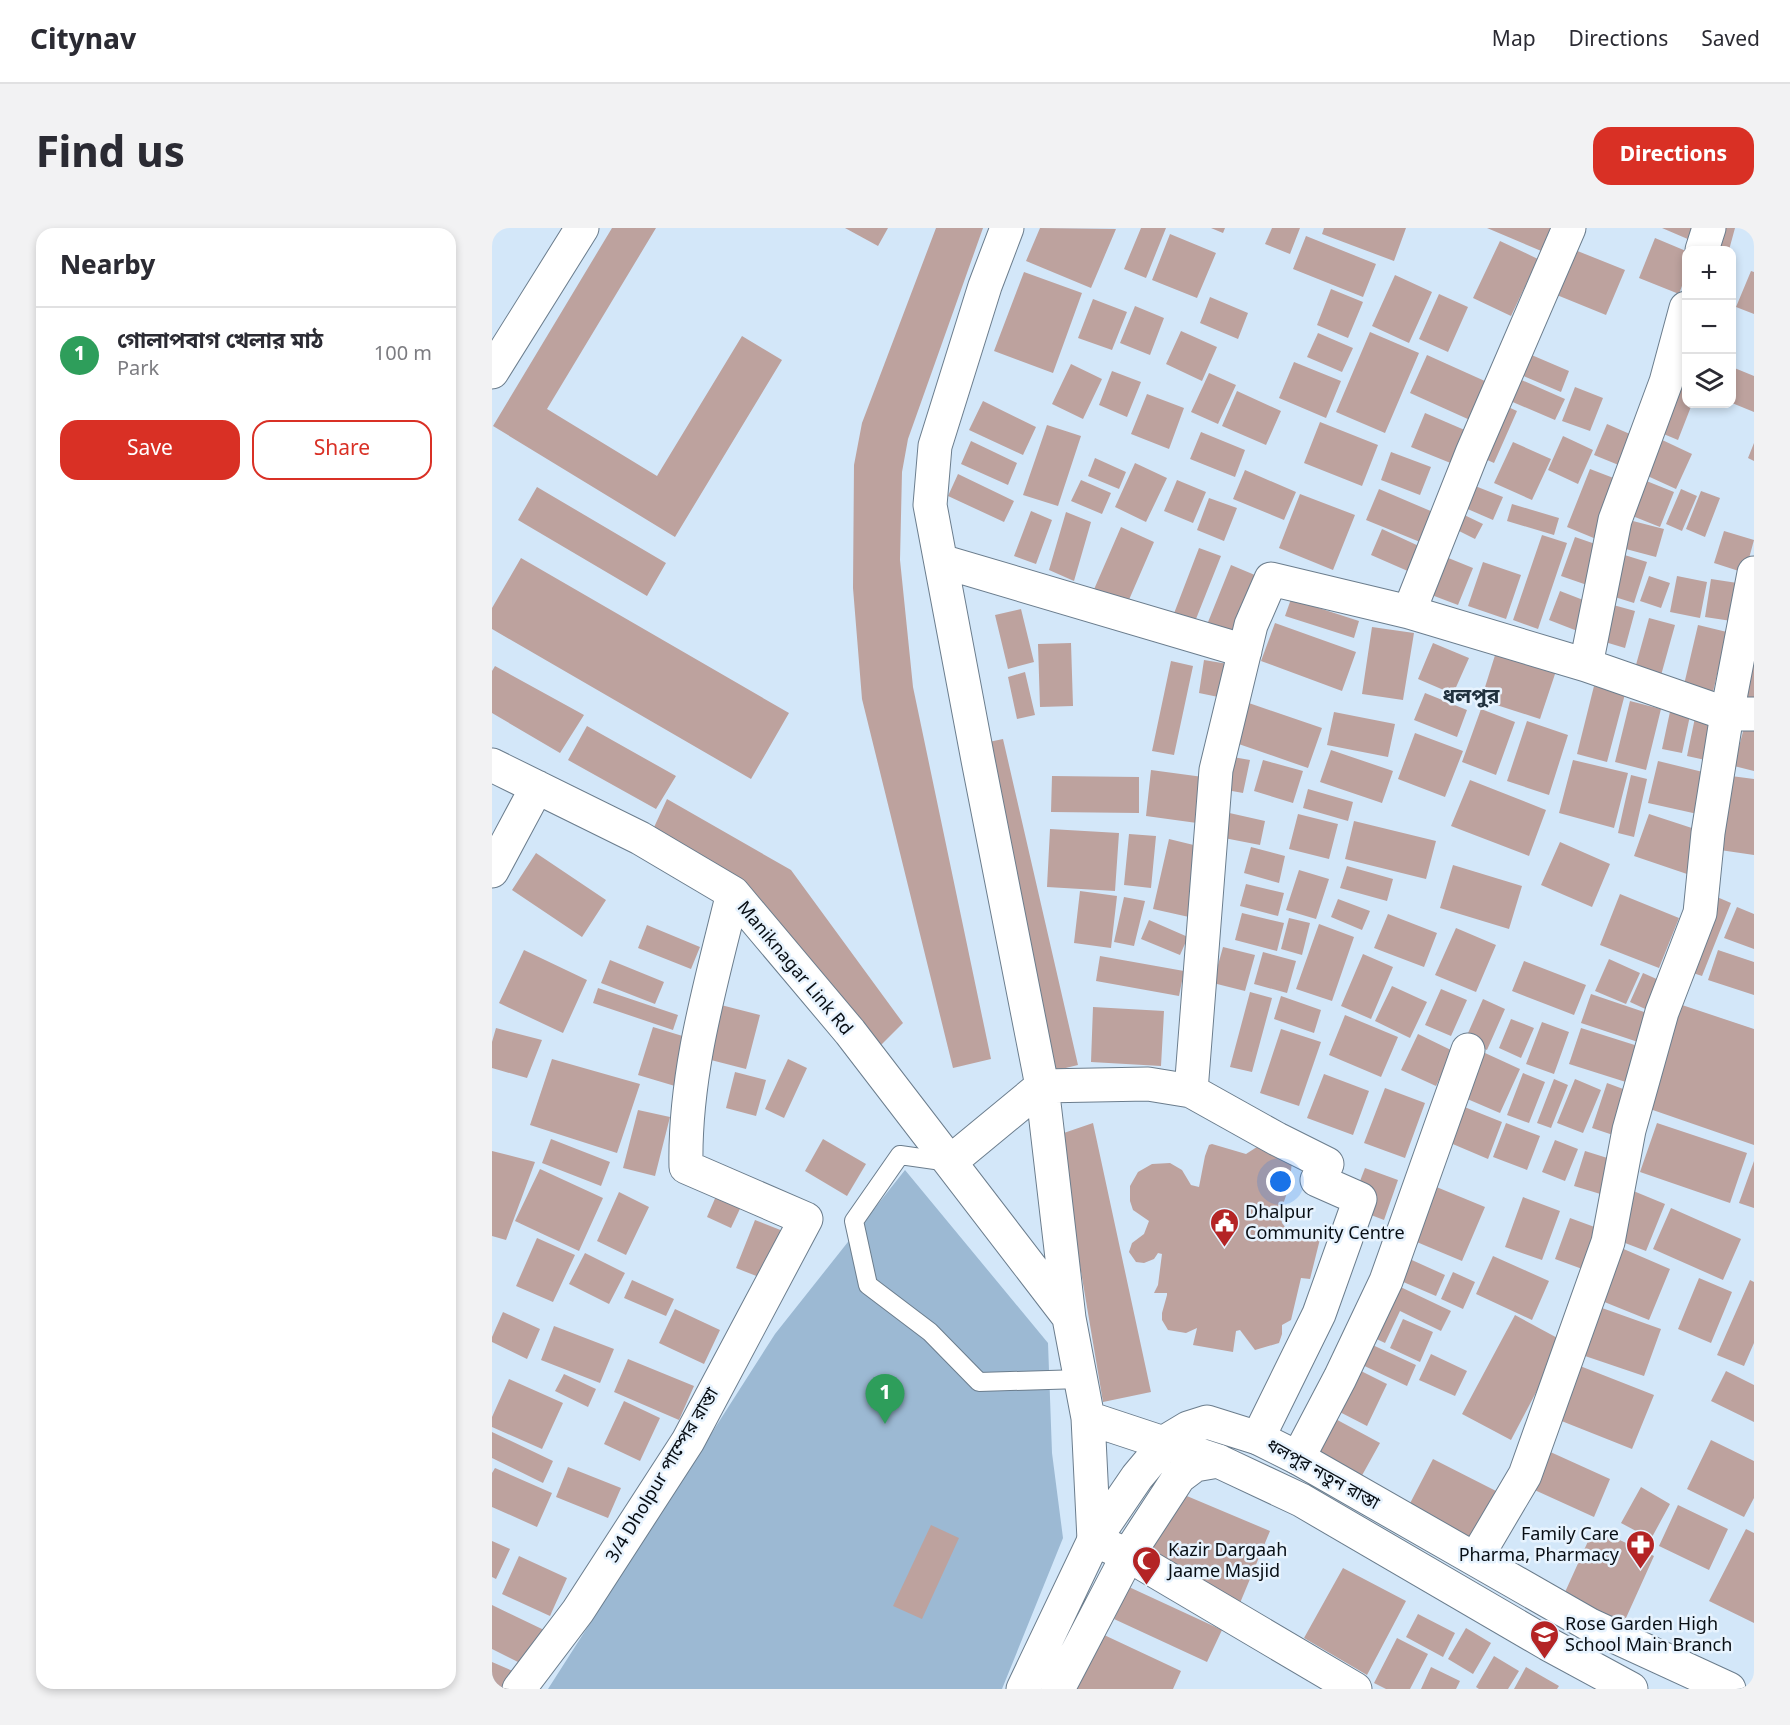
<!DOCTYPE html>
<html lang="en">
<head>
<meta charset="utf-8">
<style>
  :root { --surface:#fff; --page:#f2f2f3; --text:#2b2b33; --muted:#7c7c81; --line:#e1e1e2; --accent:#d93025 }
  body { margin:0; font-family:Georgia,"Noto Sans Bengali",serif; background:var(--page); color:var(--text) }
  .controls { position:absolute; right:18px; top:18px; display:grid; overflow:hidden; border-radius:12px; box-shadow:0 3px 9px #0003 }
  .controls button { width:54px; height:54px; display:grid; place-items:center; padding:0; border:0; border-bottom:2px solid var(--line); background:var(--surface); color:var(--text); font:30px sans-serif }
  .you { position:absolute; left:789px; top:954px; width:21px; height:21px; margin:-15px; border:4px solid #fff; border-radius:50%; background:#1a73e8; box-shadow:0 0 0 9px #1a73e833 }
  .badge { display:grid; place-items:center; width:39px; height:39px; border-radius:50%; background:var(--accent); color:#fff; font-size:20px; font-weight:700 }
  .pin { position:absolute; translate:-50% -50px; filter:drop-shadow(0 2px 3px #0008) }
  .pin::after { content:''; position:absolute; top:32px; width:21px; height:18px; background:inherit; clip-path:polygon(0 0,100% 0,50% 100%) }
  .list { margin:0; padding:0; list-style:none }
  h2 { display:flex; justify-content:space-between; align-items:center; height:78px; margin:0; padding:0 24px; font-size:26px }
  h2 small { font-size:20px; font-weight:400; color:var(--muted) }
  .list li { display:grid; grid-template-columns:39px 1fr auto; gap:18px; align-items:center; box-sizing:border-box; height:96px; padding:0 24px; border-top:2px solid var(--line) }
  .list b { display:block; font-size:22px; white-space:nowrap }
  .list p { margin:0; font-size:20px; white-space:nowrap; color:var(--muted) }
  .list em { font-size:20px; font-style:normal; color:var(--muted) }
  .actions { display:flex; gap:12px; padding:18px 24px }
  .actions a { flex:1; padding:14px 0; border:2px solid var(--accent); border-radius:18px; text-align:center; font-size:21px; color:var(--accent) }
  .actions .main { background:var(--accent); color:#fff }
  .icon { flex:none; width:33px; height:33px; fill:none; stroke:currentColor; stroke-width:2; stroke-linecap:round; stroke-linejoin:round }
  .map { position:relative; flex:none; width:1262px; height:1461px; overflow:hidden; border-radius:18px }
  header { display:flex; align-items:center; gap:36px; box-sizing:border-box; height:84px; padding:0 30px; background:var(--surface); border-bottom:2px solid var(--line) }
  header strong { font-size:28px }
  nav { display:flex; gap:33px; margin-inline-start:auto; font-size:21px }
  .intro { display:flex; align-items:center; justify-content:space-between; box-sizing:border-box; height:144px; padding:0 36px }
  h1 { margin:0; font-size:42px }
  .button { padding:15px 27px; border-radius:18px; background:var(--accent); color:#fff; font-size:21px; font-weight:700 }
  main { display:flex; gap:36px; padding:0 36px }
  aside { flex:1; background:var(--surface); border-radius:18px; box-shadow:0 3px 9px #0003 }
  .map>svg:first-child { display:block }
  .green { fill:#9cb9d3 }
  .building { fill:#bda29e }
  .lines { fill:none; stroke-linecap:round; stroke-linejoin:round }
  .service-casing { stroke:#6b7d8d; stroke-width:20 }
  .minor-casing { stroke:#6b7d8d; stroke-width:35 }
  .secondary-casing { stroke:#6b7d8d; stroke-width:35 }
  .service { stroke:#fff; stroke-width:18 }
  .minor { stroke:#fff; stroke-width:33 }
  .secondary { stroke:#fff; stroke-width:33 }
  .labels { text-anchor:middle; stroke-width:5; stroke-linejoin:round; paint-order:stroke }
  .street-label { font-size:18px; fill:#080e14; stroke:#e7f3fe }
  .poi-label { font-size:18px; fill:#080e14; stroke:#e7f3fe; text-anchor:start }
  .quarter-label { font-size:21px; font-weight:bold; fill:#21313e; stroke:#e7f3fe }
</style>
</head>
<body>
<header>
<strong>Citynav</strong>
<nav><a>Map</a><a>Directions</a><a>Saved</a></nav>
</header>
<div class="intro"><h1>Find us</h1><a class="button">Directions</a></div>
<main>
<aside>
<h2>Nearby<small></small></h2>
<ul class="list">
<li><span class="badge" style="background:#2e9e5b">1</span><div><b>গোলাপবাগ খেলার মাঠ</b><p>Park</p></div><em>100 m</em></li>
</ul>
<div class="actions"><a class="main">Save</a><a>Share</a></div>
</aside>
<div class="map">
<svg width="1262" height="1461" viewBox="0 0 1262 1461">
  <rect width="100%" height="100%" fill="#d3e7f9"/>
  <path class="green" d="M413,942L556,1115L560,1225L571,1310L510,1461H56L283,1106Z"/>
  <path class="building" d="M120,0H164L55,181L165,248L250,108L290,132L183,309L1,198Z
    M353,0H396L386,18Z
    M444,0H491L416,211L410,244L408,332L421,459L499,831L461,840L370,471L361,360L362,237L370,195Z
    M548,0L624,1L599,60L534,33Z
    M649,0H674L654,50L632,41Z
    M719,0H733L731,5Z
    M780,0H808L798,26L773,16Z
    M832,0H914L902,33L830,6Z
    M995,0H1065L1054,25Z
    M1170,0H1203L1198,12Z
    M1224,0H1243L1237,22H1218Z
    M678,6L724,25L705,70L660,52Z
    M814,8L884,36L871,69L801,41Z
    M1163,10L1194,23V47L1187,66L1147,50Z
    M1008,13L1046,31L1019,88L981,70Z
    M1073,18L1133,42L1114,87L1055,63Z
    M1259,43L1262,44V86L1244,79Z
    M532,44L590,65L561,145L502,123Z
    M903,47L940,64L917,115L880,98Z
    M839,61L871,74L856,110L825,97Z
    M947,66L976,79L956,124L927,111Z
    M718,69L756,85L746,111L708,95Z
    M601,71L635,84L620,122L586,110Z
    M643,78L672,90L658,127L628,115Z
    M689,103L725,119L710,153L674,136Z
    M878,104L927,125L893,205L844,184Z
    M826,105L861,120L850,144L815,129Z
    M1030,123L1077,143L1069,164L1022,144Z
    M935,127L995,154L978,192L918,165Z
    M802,134L849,153L834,190L787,170Z
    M579,136L610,151L591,191L560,176Z
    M1240,139L1262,148V184L1240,175Z
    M620,143L649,154L635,189L607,177Z
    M717,145L744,157L726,196L699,184Z
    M1018,147L1073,171L1063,192L1009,169Z
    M1180,156L1194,162V176H1200L1186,212L1162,202Z
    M1083,159L1111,170L1098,203L1070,193Z
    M745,163L789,183L774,217L730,198Z
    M655,166L692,180L677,221L639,206Z
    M491,173L544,199L531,227L477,202Z
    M1005,174L1025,183L1002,235L982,226Z
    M933,185L975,203L961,236L919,219Z
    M828,194L886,217L870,258L812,235Z
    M1115,196L1147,210L1134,240L1102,227Z
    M555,197L589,208L566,278L531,267Z
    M709,204L753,222L743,249L698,231Z
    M1071,208L1101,222L1086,256L1056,242Z
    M1166,210L1200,226L1184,261L1149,245Z
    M479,213L525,235L516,257L469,236Z
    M1021,214L1059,231L1040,272L1002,255Z
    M1262,215V233L1256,230Z
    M899,224L939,239L928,267L889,252Z
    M603,230L634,244L627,261L596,248Z
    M643,235L675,250L654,294L623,279Z
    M1098,241L1132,254L1109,313L1075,299Z
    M753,242L804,264L792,292L741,271Z
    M466,246L522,273L512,294L456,268Z
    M1147,250L1182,264L1168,299L1133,285Z
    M589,252L619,265L610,286L579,273Z
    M685,252L714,264L701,295L672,283Z
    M973,254L1011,269L1001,292L964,276Z
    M45,259L174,335L155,368L26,292Z
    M887,261L941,284L928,314L874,292Z
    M1189,261L1205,268L1190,303L1174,296Z
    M1209,263L1228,270L1213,309L1194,301Z
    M808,266L863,287L841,342L787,320Z
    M717,270L745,280L732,313L705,302Z
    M1020,276L1067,290L1062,307L1015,293Z
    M539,283L560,292L544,336L522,328Z
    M964,283L991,296L983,311L957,298Z
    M574,284L599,294L582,353L557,342Z
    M1137,292L1172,301L1164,329L1130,320Z
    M629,299L662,314L633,381L600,366Z
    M890,301L929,319L918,344L879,327Z
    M1232,303L1262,312L1253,345L1222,335Z
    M1050,307L1075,315L1046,401L1021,392Z
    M1083,309L1109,318L1095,357L1069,348Z
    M707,320L729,328L702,396L681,388Z
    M1123,324L1155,334L1142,375L1110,365Z
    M944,325L981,340L966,377L929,363Z
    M29,330L297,485L259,551L0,401V380Z
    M991,334L1029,347L1014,391L976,378Z
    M739,337L770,350L737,432L706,419Z
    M1157,348L1178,355L1169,380L1148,373Z
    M1185,348L1215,354L1208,390L1178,384Z
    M1219,351L1252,356L1246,394L1213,389Z
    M1068,363L1099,375L1088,404L1057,392Z
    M799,371L867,393L862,410L793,388Z
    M1114,375L1143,383L1133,420L1103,411Z
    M529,381L542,434L516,441L503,387Z
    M1157,390L1183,397L1168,451L1142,444Z
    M783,395L864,424L850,463L769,433Z
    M1206,397L1235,404L1220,468L1191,461Z
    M880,399L922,405L911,472L870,466Z
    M579,415L581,478L548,479L546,416Z
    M941,415L977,430L961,466L926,451Z
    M1004,424L1064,443L1048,491L989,472Z
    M712,432L742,437L736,471L707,465Z
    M679,433L701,438L682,527L660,523Z
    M1247,436L1262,437V477H1246Z
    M3,438L92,487L68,525L0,485V443Z
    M533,444L543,487L525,491L516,449Z
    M1102,458L1133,466L1115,534L1085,526Z
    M933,465L975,482L965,509L922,492Z
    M751,473L830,500L816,540L738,513Z
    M1138,473L1169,481L1154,542L1123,534Z
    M1179,479L1199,483L1190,525L1170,521Z
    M989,481L1023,494L1004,547L970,534Z
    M842,484L903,496L896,529L835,517Z
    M1204,485L1227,491L1218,533L1195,528Z
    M1254,492L1262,494V543L1242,538Z
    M1035,493L1076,507L1057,567L1015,553Z
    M95,498L184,548L164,581L76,532Z
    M923,505L971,523L953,569L906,551Z
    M511,511L586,837L553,845L478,518Z
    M839,522L901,543L890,575L828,554Z
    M735,528L758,532L751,565L729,561Z
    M771,532L811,543L801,575L762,563Z
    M1081,532L1136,545L1122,600L1067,585Z
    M1166,533L1219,546L1210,587L1156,575Z
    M659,542L711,549L705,595L654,588Z
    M1139,547L1155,551L1142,609L1126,605Z
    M560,548L647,549V585L559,584Z
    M1239,548L1262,551V627L1228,622Z
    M978,552L1054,582L1037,628L959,598Z
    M816,561L861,574L856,593L811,580Z
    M175,571L299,642L411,795L380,826L158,608Z
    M733,584L773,593L768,617L727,609Z
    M806,586L846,596L837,631L797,621Z
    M1157,586L1209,603L1195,646L1142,628Z
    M862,593L944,613L934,651L853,631Z
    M558,601L627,605L623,663L555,659Z
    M637,606L664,608L659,660L632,657Z
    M677,611L714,620L697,689L661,681Z
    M1068,614L1118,636L1100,679L1049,657Z
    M759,619L793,628L787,655L752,645Z
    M44,625L114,672L90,709L20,662Z
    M961,637L1030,658L1017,701L948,680Z
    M855,638L901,651L895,673L848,660Z
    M807,642L837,651L824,691L794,682Z
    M754,656L792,665L786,688L748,678Z
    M588,663L625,668L619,720L582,715Z
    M1128,666L1187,690L1167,740L1108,717Z
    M632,669L653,673L642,718L622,714Z
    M1225,669L1239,675L1210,748L1195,743Z
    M846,671L878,683L870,702L839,689Z
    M1245,679L1262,686V721L1232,710Z
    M750,685L792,695L785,723L743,712Z
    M896,686L945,705L932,739L882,720Z
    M797,690L818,695L810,727L789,721Z
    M657,692L696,709L688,727L649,711Z
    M827,696L862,709L840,773L804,761Z
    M155,697L208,719L199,741L146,720Z
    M964,700L1004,717L984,764L943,747Z
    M731,719L763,727L753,763L721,755Z
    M32,722L95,752L71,805L7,775Z
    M1226,722L1262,734V767L1216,752Z
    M771,724L804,733L795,765L762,756Z
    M871,726L901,739L879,791L849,778Z
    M608,728L692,743L687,768L604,753Z
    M1117,731L1148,745L1134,776L1103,763Z
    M118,732L172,754L163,776L109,755Z
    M1032,733L1094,757L1082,787L1020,763Z
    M1151,745L1176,756L1162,785L1138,774Z
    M900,758L935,774L918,810L883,793Z
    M106,760L186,787L181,802L101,775Z
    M949,761L975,772L959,808L933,797Z
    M758,764L780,770L760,844L738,839Z
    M1099,766L1158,786L1149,815L1089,795Z
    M789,768L829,782L822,805L782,791Z
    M991,771L1013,781L995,822L973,812Z
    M1178,773L1262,801V917L1155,880Z
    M229,777L268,787L254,841L215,831Z
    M601,779L672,783L669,838L599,834Z
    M853,787L906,809L889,849L837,827Z
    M1019,791L1042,800L1029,830L1007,820Z
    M1050,794L1077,804L1062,846L1034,836Z
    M161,799L207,813L193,861L146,847Z
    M4,800L50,812L35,850L0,840V814Z
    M1089,800L1149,819L1137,855L1077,836Z
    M789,801L829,814L807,878L768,865Z
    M926,806L961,823L944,858L909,842Z
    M993,825L1028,841L1008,885L973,870Z
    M60,831L148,856L125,925L38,897Z
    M296,831L315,840L292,890L273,881Z
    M243,844L274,852L264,888L234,880Z
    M1031,845L1053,854L1037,895L1015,887Z
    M832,846L877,863L861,907L815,890Z
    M1062,851L1076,857L1059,900L1045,895Z
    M1083,851L1109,862L1091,905L1065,895Z
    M1115,855L1142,865L1127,909L1100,900Z
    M893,860L933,875L913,930L872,915Z
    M970,878L1010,894L996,931L956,914Z
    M146,882L178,889L163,948L131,940Z
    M601,895L659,1164L611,1174L566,907Z
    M1014,895L1048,908L1035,942L1001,929Z
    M1165,895L1255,925L1238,975L1148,944Z
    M59,911L118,934L109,958L50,935Z
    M331,911L374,936L355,968L313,943Z
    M1063,912L1086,921L1073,953L1050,944Z
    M720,916L754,926L768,917L800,934L797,959L788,985L790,995L797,1004L829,1007L818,1051L809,1050L799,1092L790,1097V1106L787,1115L763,1122L748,1102L744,1103L741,1124L701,1117L705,1100L694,1105L676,1102L670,1092V1085L675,1067V1065H662L666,1057L670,1026L666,1025L662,1031L652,1035L644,1034L637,1024L640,1015L652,1006L657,993L641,982L638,973V958L646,944L660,936L678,935L690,942L699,957L707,959L713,928L717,917Z
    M0,923L43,934L14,1012L0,1008Z
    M1093,923L1125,933L1115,968L1082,958Z
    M1262,933V980L1247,975Z
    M873,940L906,952L892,992L858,979Z
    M48,941L111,970L87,1023L23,993Z
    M942,958L993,979L970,1033L920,1012Z
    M228,959L253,970L239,1000L215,989Z
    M1139,962L1173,976L1154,1023L1120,1010Z
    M127,964L157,979L134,1027L105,1013Z
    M1031,969L1068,983L1050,1032L1013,1019Z
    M1179,980L1249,1011L1231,1052L1161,1021Z
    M1078,990L1108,1001L1093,1042L1063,1031Z
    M263,992L291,1003L272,1051L244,1040Z
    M45,1010L83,1027L61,1074L24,1058Z
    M1127,1019L1178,1041L1157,1092L1105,1071Z
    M93,1025L133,1045L117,1076L77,1056Z
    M911,1028L953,1047L944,1068L902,1050Z
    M1001,1028L1057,1053L1040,1092L984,1066Z
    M961,1044L983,1054L971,1081L949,1071Z
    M1207,1050L1240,1064L1219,1115L1186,1101Z
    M140,1052L182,1071L174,1088L132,1070Z
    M1258,1052L1262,1054V1115L1252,1138L1225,1127Z
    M898,1054L959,1083L949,1103L908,1083L893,1115L874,1106Z
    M1110,1080L1169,1101L1152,1148L1093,1128Z
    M183,1081L228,1102L212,1136L167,1115Z
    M11,1084L48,1101L35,1131L0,1114V1109Z
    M1023,1087L1071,1113L1019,1212L970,1186Z
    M911,1091L941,1104L928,1134L898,1120Z
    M62,1098L122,1121L108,1155L49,1132Z
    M874,1114L924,1137L915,1158L864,1134Z
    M939,1126L975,1143L963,1168L927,1152Z
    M136,1131L202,1158L187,1192L122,1164Z
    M859,1138L895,1156L875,1198L838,1179Z
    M1088,1138L1162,1167L1140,1221L1067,1192Z
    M1234,1143L1262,1157V1194L1219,1173Z
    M72,1146L104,1161L96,1179L63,1163Z
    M17,1151L71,1175L50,1221L0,1199V1189Z
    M132,1173L168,1190L148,1233L112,1216Z
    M838,1188L888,1215L868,1251L818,1224Z
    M0,1204L61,1233L51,1255L0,1230Z
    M1219,1212L1262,1233V1270L1252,1289L1195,1261Z
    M1054,1222L1118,1251L1102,1289L1036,1259Z
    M941,1231L1006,1264L978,1318L913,1285Z
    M76,1239L129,1260L116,1290L64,1269Z
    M3,1240L60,1265L45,1299L0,1279V1245Z
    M1149,1259L1178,1276L1159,1311L1129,1295Z
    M683,1263L778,1303L743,1387L636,1341Z
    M1186,1277L1236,1301L1217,1342L1167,1318Z
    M439,1297L467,1310L430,1391L401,1378Z
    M1102,1300L1162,1328L1129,1401L1069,1373Z
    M1254,1301L1262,1305V1395L1217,1373Z
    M0,1313L18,1321L4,1351L0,1349Z
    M27,1328L75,1350L58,1388L10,1366Z
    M851,1340L914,1373L875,1447L812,1410Z
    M637,1359L730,1402L715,1434L622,1391Z
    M0,1377L52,1402L34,1438L0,1421Z
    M926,1386L963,1405L951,1429L914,1409Z
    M974,1400L999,1415L981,1446L956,1431Z
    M610,1406L689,1443L681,1461H584Z
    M905,1410L936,1426L918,1461H894L882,1455Z
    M1002,1428L1027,1443L1016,1461H987L984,1459Z
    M0,1434L23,1444L15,1461H0Z
    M939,1439L968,1453L964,1461H929Z
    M1034,1439L1067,1458L1065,1461H1022Z"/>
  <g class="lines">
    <defs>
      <path id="service" d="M457,934L408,927L362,993L376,1057L438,1104L487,1154L589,1151"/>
      <path id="minor" d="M515,0L493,58L443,218L438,277L486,532L550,858L577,1090L596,1190L602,1312L636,1327L863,1461
        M1210,22L1217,0
        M0,144L90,0
        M449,333L753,423
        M917,384L980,225L1077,0
        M1094,437L1123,292L1174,154L1194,80
        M0,537L148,610L241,665L358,804L576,1088
        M0,643L45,559
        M699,863L724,542L759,397L779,351L917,384L1094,437L1235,486H1262
        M458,934L550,858L656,856L699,863L785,911L835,936L825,952L868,971L827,1086L766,1210
        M596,1190L726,1233
        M806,1230L848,1150L894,1053L976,822
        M984,1330L1033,1247L1116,1014L1137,902L1170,784L1208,685L1216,605L1235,486L1262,345
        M27,1461L86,1383L196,1213L314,991L194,939C192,846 219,755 241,665"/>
      <path id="secondary" d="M531,1461L602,1312L645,1249L676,1212L696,1200L715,1194L766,1210L806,1230L1098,1397L1237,1461
        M566,1461L636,1327L687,1249L703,1237L726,1233L809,1272L1056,1416L1139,1461"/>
    </defs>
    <use href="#service" class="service-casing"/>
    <use href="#minor" class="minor-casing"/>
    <use href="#secondary" class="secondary-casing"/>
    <use href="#service" class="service"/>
    <use href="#minor" class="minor"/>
    <use href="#secondary" class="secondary"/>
  </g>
  <defs>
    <symbol id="civic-pin" viewBox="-11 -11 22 30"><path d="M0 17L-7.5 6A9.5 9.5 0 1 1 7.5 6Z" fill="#b42425" stroke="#e7f3fe"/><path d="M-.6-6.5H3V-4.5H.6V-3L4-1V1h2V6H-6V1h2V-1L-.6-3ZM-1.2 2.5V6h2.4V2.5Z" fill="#fff"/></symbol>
    <symbol id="pharmacy-pin" viewBox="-11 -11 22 30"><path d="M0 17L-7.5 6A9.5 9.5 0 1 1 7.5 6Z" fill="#b42425" stroke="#e7f3fe"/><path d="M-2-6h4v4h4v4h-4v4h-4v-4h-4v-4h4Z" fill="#fff"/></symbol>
    <symbol id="mosque-pin" viewBox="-11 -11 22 30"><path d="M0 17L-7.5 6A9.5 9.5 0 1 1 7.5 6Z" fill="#b42425" stroke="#e7f3fe"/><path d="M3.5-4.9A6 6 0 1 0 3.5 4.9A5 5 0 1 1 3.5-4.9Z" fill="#fff"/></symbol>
    <symbol id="school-pin" viewBox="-11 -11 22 30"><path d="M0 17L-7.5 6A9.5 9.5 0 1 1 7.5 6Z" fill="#b42425" stroke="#e7f3fe"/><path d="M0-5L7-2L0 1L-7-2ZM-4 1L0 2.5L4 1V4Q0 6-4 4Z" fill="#fff"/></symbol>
  </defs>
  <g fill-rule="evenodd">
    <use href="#civic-pin" x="716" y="978" width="33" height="45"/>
    <use href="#pharmacy-pin" x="1132" y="1300" width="33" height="45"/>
    <use href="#mosque-pin" x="638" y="1316" width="33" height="45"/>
    <use href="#school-pin" x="1036" y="1390" width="33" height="45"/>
  </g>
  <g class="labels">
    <g class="street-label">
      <text transform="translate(303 740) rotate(50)" y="6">Maniknagar Link Rd</text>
      <text transform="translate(831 1246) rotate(29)" y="6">ধলপুর নতুন রাস্তা</text>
      <text transform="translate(170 1247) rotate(-59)" y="6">3/4 Dholpur পাম্পের রাস্তা</text>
    </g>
    <g class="poi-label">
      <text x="753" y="990">Dhalpur<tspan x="753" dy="21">Community Centre</tspan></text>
      <text x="1127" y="1312" text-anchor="end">Family Care<tspan x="1127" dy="21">Pharma, Pharmacy</tspan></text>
      <text x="676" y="1328">Kazir Dargaah<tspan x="676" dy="21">Jaame Masjid</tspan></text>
      <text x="1073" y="1402">Rose Garden High<tspan x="1073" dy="21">School Main Branch</tspan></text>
    </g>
    <g class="quarter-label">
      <text x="979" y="475">ধলপুর</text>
    </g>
  </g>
</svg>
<div class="controls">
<button>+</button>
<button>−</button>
<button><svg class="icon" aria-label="layers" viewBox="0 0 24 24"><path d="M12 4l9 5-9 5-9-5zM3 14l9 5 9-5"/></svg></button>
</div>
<div class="you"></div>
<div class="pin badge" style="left:393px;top:1196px;background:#2e9e5b">1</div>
</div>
</main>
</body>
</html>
